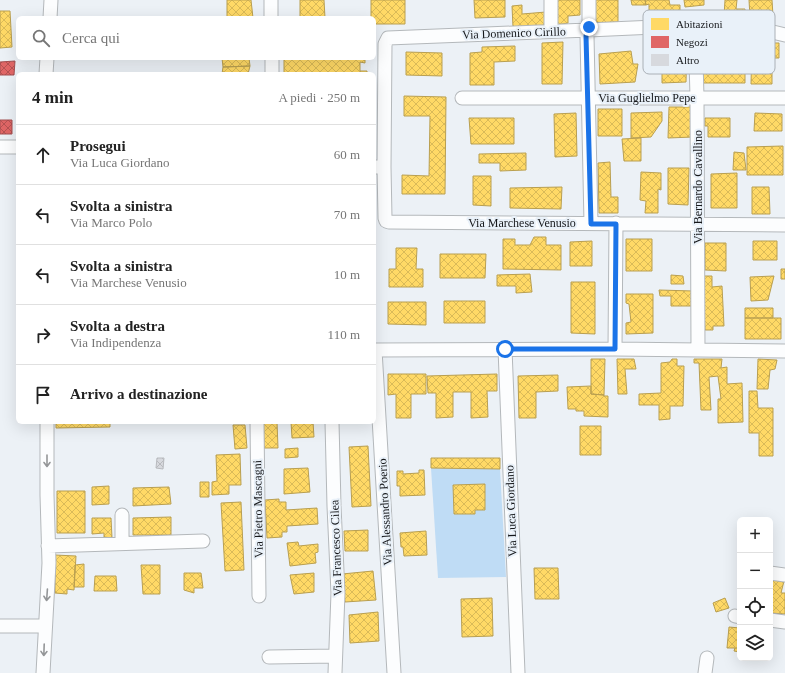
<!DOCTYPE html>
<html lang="it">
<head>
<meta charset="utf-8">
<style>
  :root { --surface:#fff; --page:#f6f6f6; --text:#222; --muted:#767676; --line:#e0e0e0 }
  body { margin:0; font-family:"Times New Roman",serif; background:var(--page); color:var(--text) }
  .controls { position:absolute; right:12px; bottom:12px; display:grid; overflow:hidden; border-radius:6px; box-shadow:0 4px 16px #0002 }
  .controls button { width:36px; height:36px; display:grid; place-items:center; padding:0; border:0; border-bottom:1px solid var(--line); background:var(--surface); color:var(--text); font:20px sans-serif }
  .stop { position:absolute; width:12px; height:12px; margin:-9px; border:3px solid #1a73e8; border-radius:50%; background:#fff }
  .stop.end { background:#1a73e8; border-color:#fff; box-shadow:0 1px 4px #0008 }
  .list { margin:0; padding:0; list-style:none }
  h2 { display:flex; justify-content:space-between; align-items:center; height:52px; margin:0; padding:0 16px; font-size:17px }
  h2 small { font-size:13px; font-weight:400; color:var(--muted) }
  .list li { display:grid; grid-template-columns:26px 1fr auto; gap:12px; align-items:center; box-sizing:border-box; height:60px; padding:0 16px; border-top:1px solid var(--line) }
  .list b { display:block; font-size:15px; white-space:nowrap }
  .list p { margin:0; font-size:13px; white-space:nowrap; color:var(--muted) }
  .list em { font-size:13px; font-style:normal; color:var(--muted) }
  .icon { flex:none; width:22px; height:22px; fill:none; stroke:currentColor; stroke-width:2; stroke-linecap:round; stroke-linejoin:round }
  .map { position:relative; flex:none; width:785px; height:673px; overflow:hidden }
  .search { position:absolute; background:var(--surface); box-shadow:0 4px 16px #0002; left:16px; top:16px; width:360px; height:44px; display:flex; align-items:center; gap:10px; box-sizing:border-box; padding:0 14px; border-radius:6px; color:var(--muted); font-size:15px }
  .panel { position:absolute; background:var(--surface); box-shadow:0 4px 16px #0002; left:16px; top:72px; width:360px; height:352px; border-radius:6px }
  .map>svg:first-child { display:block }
  .grass { fill:#bfdcf5 }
  .homes { fill:url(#homes-cross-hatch); stroke:#b99f50 }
  .shops { fill:url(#shops-cross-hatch); stroke:#a34f50 }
  .building { fill:url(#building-cross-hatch); stroke:#b8babe }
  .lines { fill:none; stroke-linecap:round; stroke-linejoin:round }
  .minor-casing { stroke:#b4b8bb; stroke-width:15 }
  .minor { stroke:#fcfdfe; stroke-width:13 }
  .oneway { stroke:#949698 }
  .route { stroke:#1a73e8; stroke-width:5 }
  .labels { text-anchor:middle; stroke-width:4; stroke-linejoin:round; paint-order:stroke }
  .street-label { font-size:12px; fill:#16181b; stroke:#e9f1f9 }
  .key { fill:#e9f1f9; stroke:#aab0b6; stroke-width:1 }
  .key-label { font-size:11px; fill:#16181b }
</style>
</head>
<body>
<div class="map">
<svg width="785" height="673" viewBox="0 0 785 673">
  <defs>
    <pattern id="homes-cross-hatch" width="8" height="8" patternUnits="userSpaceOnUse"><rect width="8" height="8" fill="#ffd966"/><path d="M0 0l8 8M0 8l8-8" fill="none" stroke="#daba58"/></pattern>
    <pattern id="shops-cross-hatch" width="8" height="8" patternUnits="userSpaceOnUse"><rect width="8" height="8" fill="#e06666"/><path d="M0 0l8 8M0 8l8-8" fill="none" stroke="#b55353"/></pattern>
    <pattern id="building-cross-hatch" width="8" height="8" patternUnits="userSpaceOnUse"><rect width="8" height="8" fill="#d7d9de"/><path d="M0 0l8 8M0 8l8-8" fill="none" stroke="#b8babe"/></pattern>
  </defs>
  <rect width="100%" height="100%" fill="#ecf1f6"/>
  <path class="grass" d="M431,468L500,469L506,577L438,578Z"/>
  <path class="homes" d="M227,0H251L253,18H227Z
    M300,0H324L325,18H300Z
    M371,0H405V24H374V18H371Z
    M474,0H505V17L475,18Z
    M555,0H580V15L568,16V23L556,25Z
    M593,0H618V22L594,23Z
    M631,0H645L646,5H632Z
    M645,0H669L670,5H680V19L649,21V4L646,5Z
    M684,0H704V5L685,7Z
    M725,0H737L736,9H745V16H724Z
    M749,0H772L773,16L750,17Z
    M522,5V14L546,12L547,25L513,27L512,6Z
    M0,11H10L12,47L0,48Z
    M676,36V41H687L686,82L662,83V37Z
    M563,42L562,84H542V43Z
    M752,43H779V58H772V84H751Z
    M515,46V61L494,62V85H470V53L482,52V47Z
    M631,51L633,64H638L635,82L600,84L599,54Z
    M406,52L442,53V76L406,75Z
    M222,58H249L250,66L223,67Z
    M284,58H365V63L360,62V71H367V74H284Z
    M704,63H745V83H703Z
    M250,66L248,74H222L223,67Z
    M404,96L446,97L445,194H402V175L429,176L430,116H404Z
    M669,107H693V137L668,138Z
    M598,109H622V136H598Z
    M662,112V121L651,137L631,138V113Z
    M576,113L577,156L555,157L554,114Z
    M755,113L782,114V131H754Z
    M469,118H514V144H471Z
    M705,118H730V137H708V126H705Z
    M641,138V161H624L622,139Z
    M783,146V175H747V147Z
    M734,152L744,153L746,170H733Z
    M526,153V170L500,171V163H479V154Z
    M610,162L611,197H618V213H599L598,163Z
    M668,168H689L688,205L668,204Z
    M641,172L661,173V190L658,189V213H645L646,201L640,200Z
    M737,173V208H711V174Z
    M473,176H491V206L473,205Z
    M562,187L561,209L510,208V188Z
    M752,187H769L770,214H752Z
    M534,237H546V245H561V270L503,269V239H515V245H530Z
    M626,239H652V271H626Z
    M592,241V266H570V242Z
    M753,241H777V260H753Z
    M705,243H726V271L705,270Z
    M396,248H417L416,269H423V287H389V269H396Z
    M440,254H486L485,278H440Z
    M781,269H785V279H781Z
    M530,274L532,292L516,293V286H497V275Z
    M671,275L683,276L684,284H671Z
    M702,276H712V287L722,286L724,326H713V330H705Z
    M774,276L768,300L751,301L750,277Z
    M571,282H595V334L571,333Z
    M659,290L693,291V306H671V296H660Z
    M626,294H653V333L626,334V323L631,322L629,304L626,303Z
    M444,301H485V323H444Z
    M388,302H426V325L388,324Z
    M745,308H773V318H745Z
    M745,318H781V339H745Z
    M591,359H605L604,395L591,394Z
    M617,359H634L636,369H625L627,394H618Z
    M672,359H677V366H684L683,406H670V419L659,420V405H639V394L661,393V363L670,362Z
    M694,359H722L721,368L727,367V384L742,383L743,422L718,423V399H721L718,376L709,377L711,410H701L699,363H694Z
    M758,359L777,360L775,369L770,370L768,389H757Z
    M388,374H426V394H411V418H396V394L388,395Z
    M497,374V391H487L488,417L471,418V392H453V417L436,418V393H428L427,376Z
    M558,375V391L536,392V418H519L518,376Z
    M591,386V394L604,395V396H608V417L584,416V411H576V409H568L567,387Z
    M749,391H757L758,408H773V456H759V433H749Z
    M56,422H110V427L56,428Z
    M263,422H277L278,448H264Z
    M291,422H313L314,437L292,438Z
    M233,425H245L247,448L235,449Z
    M580,426H601V455H580Z
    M368,446L371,506L352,507L349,447Z
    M298,448V457L285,458V449Z
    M240,454L241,485H229V494L212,495V482L217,481L216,455Z
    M431,458H500V469L431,468Z
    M308,468L310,492L284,494V469Z
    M419,470H424L425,495L400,496V486H397V471H403V474L419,473Z
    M200,482H209V497H200Z
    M485,484V510H475V514H454L453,485Z
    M109,486V504L92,505V487Z
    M169,487L171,504L133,506V488Z
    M57,491H85V533H57Z
    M279,499V502H286V510L317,508L318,524L287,526V532H282V537L267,538L265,500Z
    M241,502L244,570L225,571L221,503Z
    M171,517V535H133V518Z
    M92,518H111L112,538L104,537V533L92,534Z
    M368,530V551H345L344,531Z
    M426,531L427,555L404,556L403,547H401L400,533Z
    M298,542L299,546L318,544V552L315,553L316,563L290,566L287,543Z
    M55,555L76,556L74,590L67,589V594L55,593Z
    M84,564V587H74L75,565Z
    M141,565H160V594H143Z
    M534,568H558L559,599H535Z
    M373,571L376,600L345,602L342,574Z
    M184,573H201L203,588H194V593L184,590Z
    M314,573V592L294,594L290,575Z
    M770,575L785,577L781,593H785V614L770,613Z
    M95,576H116L117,591H94Z
    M492,598L493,636L462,637L461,599Z
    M725,598L729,608L716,612L713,603Z
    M378,612L379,641L350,643L349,615Z
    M729,627L740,628V652L734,651L735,648H727Z"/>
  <path class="shops" d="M15,61L14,75H0V62Z
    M0,120H12V134H0Z"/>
  <path class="building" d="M157,458H164L163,469L156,468Z"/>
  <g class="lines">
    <defs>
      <path id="minor" d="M271,0V18
        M551,0V30
        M589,0V25L587,36L591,223
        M50,18L51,0
        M695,24L697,97L698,350
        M272,58V74
        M46,74L47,58
        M462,98H785
        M0,147H18
        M374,167H384L385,44L388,38L588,30L722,24H739L785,35
        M384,167L385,218L386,221L389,222L785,225
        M505,349L518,673
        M615,349L616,223
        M374,350L615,349L785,351
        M375,350L394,673
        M257,422L259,596
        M332,422L334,506L338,593L335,673
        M122,543V515
        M48,546L203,541
        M770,573L785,575
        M735,616L740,617
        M770,620L785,622
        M0,626H45
        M269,657L335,656
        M43,673L49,563L47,495V422
        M705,673L707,658"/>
    </defs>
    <use href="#minor" class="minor-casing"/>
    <use href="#minor" class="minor"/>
  </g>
  <defs><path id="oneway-shaft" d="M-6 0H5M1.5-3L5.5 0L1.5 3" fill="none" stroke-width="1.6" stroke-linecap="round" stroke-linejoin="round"/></defs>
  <g class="oneway">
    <use href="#oneway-shaft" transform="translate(47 461) rotate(90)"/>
    <use href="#oneway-shaft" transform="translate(47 595) rotate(94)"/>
    <use href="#oneway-shaft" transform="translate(44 650) rotate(92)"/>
  </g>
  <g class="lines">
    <path class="route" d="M505,349H615L616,224H591L586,36L589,27"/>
  </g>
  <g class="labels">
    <g class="street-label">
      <text transform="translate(514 33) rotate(-2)" y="4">Via Domenico Cirillo</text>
      <text x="647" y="102">Via Guglielmo Pepe</text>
      <text transform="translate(698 187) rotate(-90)" y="4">Via Bernardo Cavallino</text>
      <text x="522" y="227">Via Marchese Venusio</text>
      <text transform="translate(258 509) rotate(-91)" y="4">Via Pietro Mascagni</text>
      <text transform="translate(511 511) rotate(-92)" y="4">Via Luca Giordano</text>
      <text transform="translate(385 512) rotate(-93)" y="4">Via Alessandro Poerio</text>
      <text transform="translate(336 548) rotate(-92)" y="4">Via Francesco Cilea</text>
    </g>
  </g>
  <rect x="643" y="10" width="132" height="64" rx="6" class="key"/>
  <rect x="651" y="18" width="18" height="12" fill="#ffd966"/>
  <rect x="651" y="36" width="18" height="12" fill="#e06666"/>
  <rect x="651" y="54" width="18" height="12" fill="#d7d9de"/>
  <g class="key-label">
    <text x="676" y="28">Abitazioni</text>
    <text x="676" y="46">Negozi</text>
    <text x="676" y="64">Altro</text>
  </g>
</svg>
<div class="controls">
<button>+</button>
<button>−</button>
<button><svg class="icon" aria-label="locate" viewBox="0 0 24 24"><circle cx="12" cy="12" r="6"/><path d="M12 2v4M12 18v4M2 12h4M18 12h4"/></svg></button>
<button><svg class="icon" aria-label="layers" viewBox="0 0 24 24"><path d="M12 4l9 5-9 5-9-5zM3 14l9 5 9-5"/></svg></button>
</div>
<div class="stop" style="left:505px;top:349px"></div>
<div class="stop end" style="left:589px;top:27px"></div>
<div class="search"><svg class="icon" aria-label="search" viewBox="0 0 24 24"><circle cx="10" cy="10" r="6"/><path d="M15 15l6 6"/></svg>Cerca qui</div>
<section class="panel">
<h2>4 min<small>A piedi · 250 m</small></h2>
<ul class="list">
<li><svg class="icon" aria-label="ahead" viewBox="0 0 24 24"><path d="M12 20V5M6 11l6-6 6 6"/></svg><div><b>Prosegui</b><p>Via Luca Giordano</p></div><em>60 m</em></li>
<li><svg class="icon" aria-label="left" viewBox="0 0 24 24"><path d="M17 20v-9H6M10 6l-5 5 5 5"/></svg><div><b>Svolta a sinistra</b><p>Via Marco Polo</p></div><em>70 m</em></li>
<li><svg class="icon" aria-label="left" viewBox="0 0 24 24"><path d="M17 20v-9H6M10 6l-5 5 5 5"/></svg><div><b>Svolta a sinistra</b><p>Via Marchese Venusio</p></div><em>10 m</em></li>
<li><svg class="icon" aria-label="right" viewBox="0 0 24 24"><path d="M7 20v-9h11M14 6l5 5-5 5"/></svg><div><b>Svolta a destra</b><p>Via Indipendenza</p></div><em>110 m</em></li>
<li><svg class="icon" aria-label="arrive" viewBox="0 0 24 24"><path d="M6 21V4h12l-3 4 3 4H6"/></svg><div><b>Arrivo a destinazione</b></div></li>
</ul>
</section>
</div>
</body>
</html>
